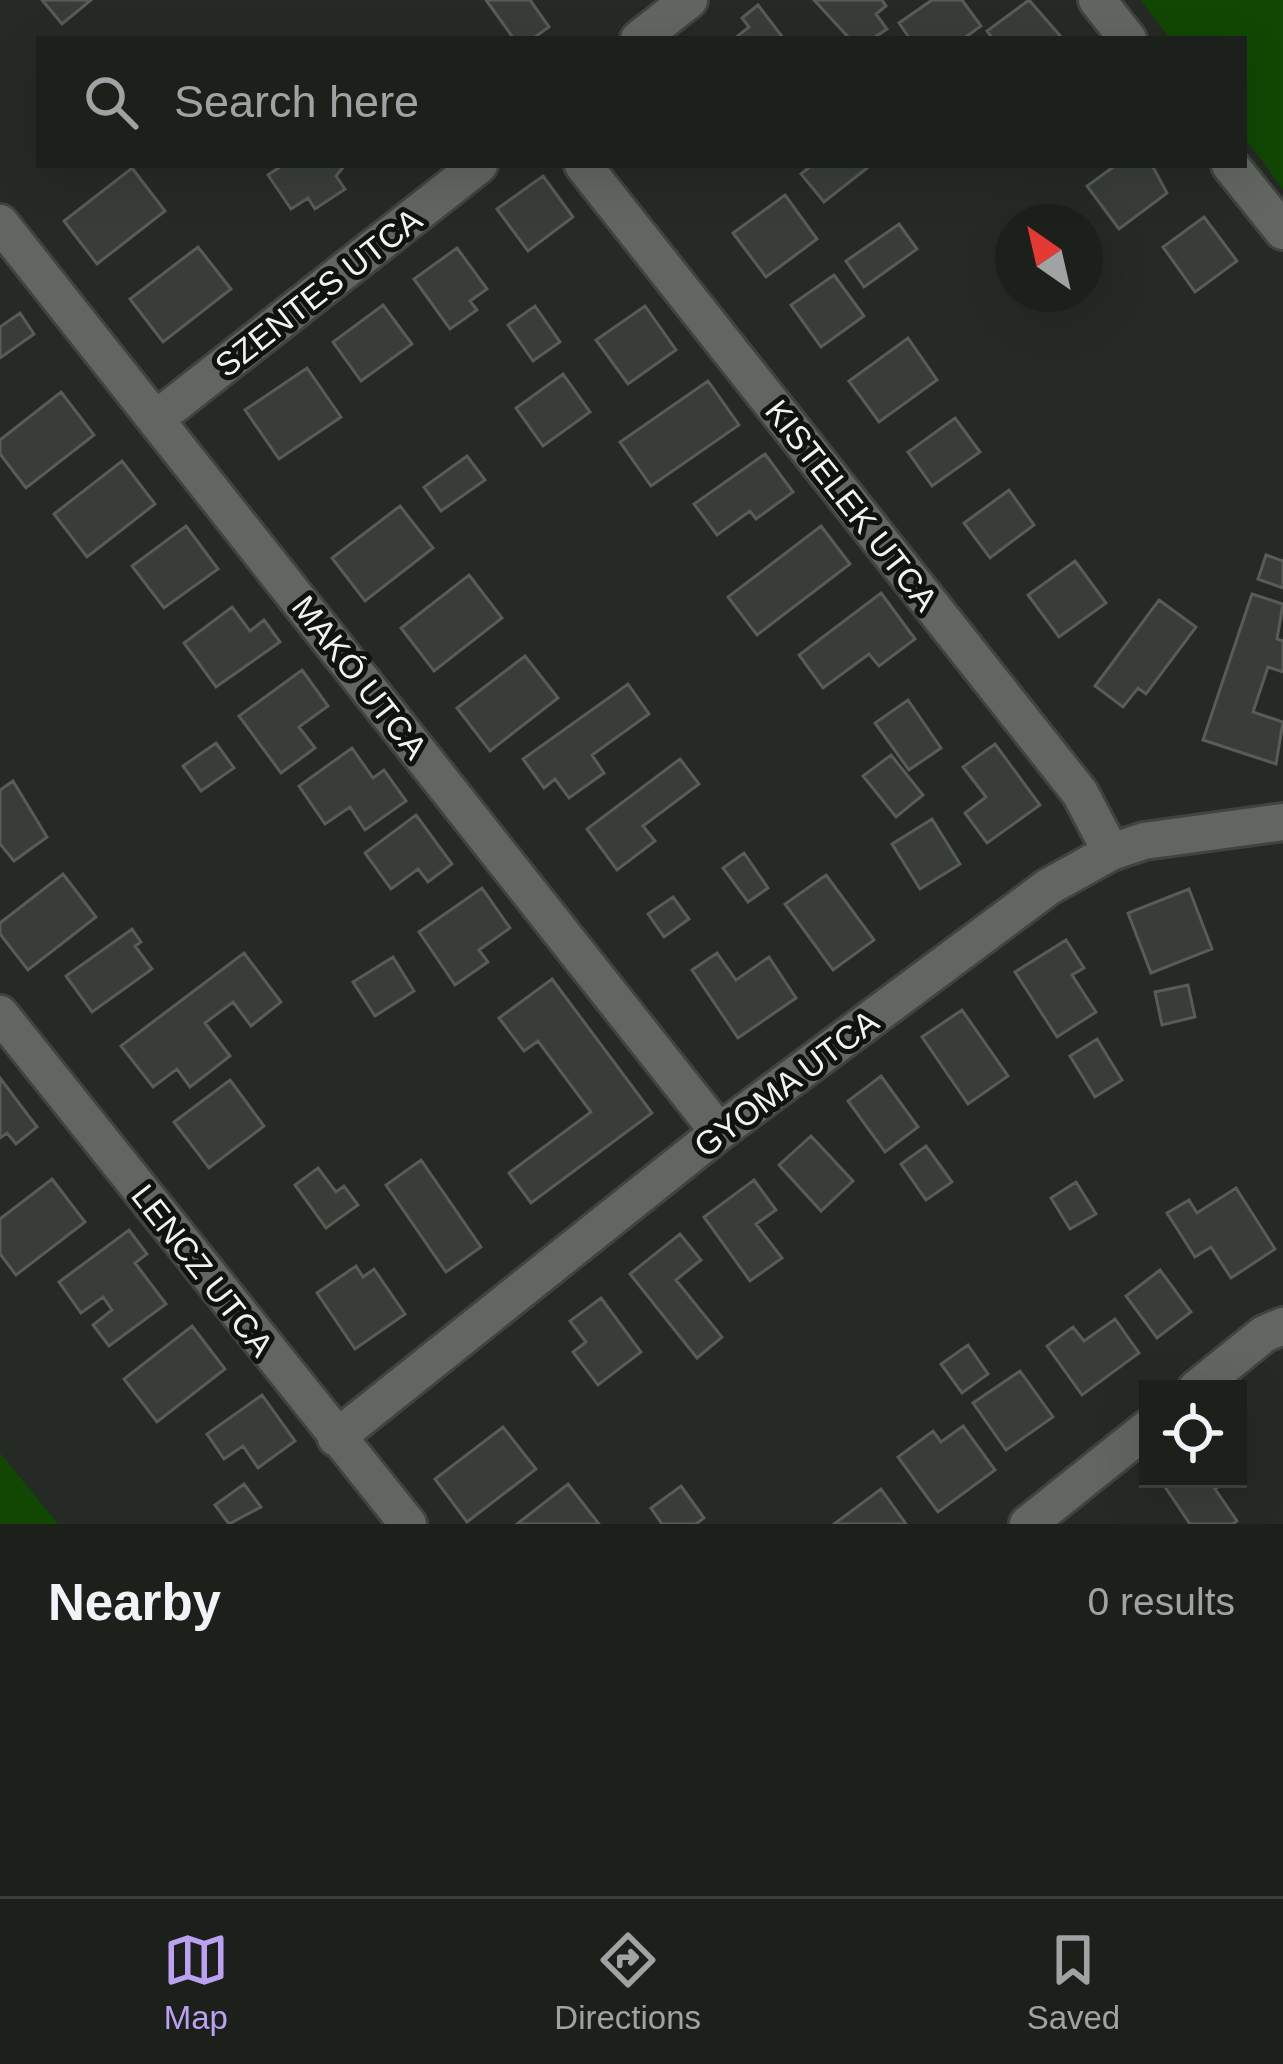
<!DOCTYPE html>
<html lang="en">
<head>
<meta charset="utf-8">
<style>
  :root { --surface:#1c201b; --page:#292d28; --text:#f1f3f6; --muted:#a0a3a3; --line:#3a3e3a; --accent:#bca0f2 }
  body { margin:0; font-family:Arial,sans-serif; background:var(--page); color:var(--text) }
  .controls { position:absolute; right:36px; bottom:36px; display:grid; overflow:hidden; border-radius:0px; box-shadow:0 12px 48px #0002 }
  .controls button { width:108px; height:108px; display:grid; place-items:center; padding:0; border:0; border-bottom:3px solid var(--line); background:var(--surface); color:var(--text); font:60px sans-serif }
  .compass { position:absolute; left:995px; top:204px; width:108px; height:108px; border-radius:50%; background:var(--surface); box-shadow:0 12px 48px #0002; rotate:326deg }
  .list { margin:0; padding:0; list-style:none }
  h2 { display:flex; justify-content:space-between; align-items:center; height:156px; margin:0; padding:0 48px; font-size:51px }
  h2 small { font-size:39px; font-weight:400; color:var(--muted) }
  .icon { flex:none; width:66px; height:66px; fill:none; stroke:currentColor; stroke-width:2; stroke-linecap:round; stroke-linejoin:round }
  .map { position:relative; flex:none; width:1283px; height:1524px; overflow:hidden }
  .search { position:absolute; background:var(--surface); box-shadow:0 12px 48px #0002; left:36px; right:36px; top:36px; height:132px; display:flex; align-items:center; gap:30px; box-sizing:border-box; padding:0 42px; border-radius:0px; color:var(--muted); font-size:45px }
  .sheet { height:372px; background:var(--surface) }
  nav { display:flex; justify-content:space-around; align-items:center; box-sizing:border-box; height:168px; border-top:3px solid var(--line); background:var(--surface); font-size:33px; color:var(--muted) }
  nav a { display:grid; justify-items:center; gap:6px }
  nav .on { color:var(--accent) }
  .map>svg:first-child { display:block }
  .green { fill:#114703 }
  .building { fill:#383e37; stroke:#575d56; stroke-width:3 }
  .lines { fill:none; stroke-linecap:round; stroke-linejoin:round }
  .minor-casing { stroke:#40443f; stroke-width:42 }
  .minor { stroke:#616660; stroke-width:36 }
  .labels { text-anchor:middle; stroke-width:10; stroke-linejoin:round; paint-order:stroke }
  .street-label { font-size:33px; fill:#f0f4f0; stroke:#0f120f }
</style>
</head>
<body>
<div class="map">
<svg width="1283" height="1524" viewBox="0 0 1283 1524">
  <rect width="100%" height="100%" fill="#252a24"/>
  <path class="green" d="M1141,0H1283V189L1244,137V39H1170Z
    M0,1453L58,1524H0Z"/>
  <path class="building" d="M42,0H91L62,24Z
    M486,0H530L549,27L532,39H514Z
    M814,0H882L886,6L876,14L887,29L872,39H850Z
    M932,0H962L981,26L963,39H910L899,23Z
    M1029,0L1063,39H993L987,31Z
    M758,5L784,39H734L749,27L742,18Z
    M283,165H345L336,176L345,189L315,209L308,198L291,209L268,175Z
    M812,165H871L824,202L801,174Z
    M1116,165H1152L1167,193L1119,229L1087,186Z
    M132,168L165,211L97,264L64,221Z
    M543,176L573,217L528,251L497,209Z
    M785,195L817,239L766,277L733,233Z
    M1204,217L1237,261L1195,292L1163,247Z
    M899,224L917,249L864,287L846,261Z
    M198,247L231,289L163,342L130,299Z
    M457,248L487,289L470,301L477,310L450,329L414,279Z
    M834,275L864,316L821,347L791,305Z
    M383,305L412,344L361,381L333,342Z
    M535,306L560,342L533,361L508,325Z
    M645,306L676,350L628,384L596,340Z
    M20,313L34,334L0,358V327Z
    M908,338L937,380L879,422L849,381Z
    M307,368L341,417L279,459L245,410Z
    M563,374L590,412L543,446L516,408Z
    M708,381L739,425L651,486L620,442Z
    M61,392L94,435L26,488L0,454V440Z
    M955,418L980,452L932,486L908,452Z
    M765,454L793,492L756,519L750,511L717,535L694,504Z
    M467,456L485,480L441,511L424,487Z
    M122,461L155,504L87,557L54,514Z
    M1009,490L1034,525L990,558L964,523Z
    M400,506L433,548L365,601L332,558Z
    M186,526L218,569L164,608L132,566Z
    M821,526L850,564L757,635L728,597Z
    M1266,555L1283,561V588L1258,579Z
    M1075,561L1106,603L1059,637L1028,595Z
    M469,575L502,618L434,671L401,628Z
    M881,593L915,639L879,666L869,654L823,688L799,655Z
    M1252,594L1283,604L1277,639L1283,641V672L1268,667L1253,712L1283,722L1276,764L1203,740Z
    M1159,600L1196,627L1146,694L1138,688L1123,707L1095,686Z
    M232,607L250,631L264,620L280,642L216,687L184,643Z
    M525,656L558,698L490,751L457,708Z
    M302,670L328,706L299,727L315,748L281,773L239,716Z
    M628,684L649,714L592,755L604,773L569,798L555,779L544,788L523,759Z
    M908,700L941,748L909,770L875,723Z
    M216,743L234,768L201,791L183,766Z
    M995,744L1040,805L987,843L965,813L986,797L963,767Z
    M352,748L373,778L384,770L406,801L365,830L350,807L325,824L299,786Z
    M891,755L923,795L896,817L863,776Z
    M680,759L699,784L643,826L655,841L617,870L587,829Z
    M13,781L47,837L14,861L0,844V790Z
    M416,815L452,864L428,882L418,869L391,889L365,853Z
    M932,819L960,864L920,889L892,844Z
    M744,853L768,888L748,902L723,868Z
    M63,874L96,917L28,970L0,934V923Z
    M826,875L874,940L833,970L785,904Z
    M482,888L510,928L479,950L488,962L455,985L419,932Z
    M1189,889L1212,949L1151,973L1128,913Z
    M673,897L689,919L664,937L648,914Z
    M132,929L141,942L135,946L152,969L92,1012L66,976Z
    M1066,940L1084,968L1072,975L1096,1012L1057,1037L1015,972Z
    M244,953L281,1002L251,1026L233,1002L205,1023L230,1056L190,1087L177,1069L153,1087L121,1046Z
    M717,953L736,980L769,957L796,998L738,1038L692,970Z
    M393,957L414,991L375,1016L353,982Z
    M552,979L652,1113L531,1203L509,1173L591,1112L538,1041L524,1051L499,1018Z
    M1188,985L1195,1017L1162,1025L1155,992Z
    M962,1010L1008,1076L968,1104L922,1037Z
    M1097,1039L1122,1080L1095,1097L1070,1056Z
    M881,1076L918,1127L885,1152L848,1101Z
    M0,1078L37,1127L16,1144L7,1133L0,1138Z
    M230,1080L264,1126L209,1168L174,1122Z
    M811,1136L853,1181L821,1211L779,1165Z
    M926,1146L952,1182L926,1200L901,1164Z
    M421,1160L481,1247L446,1272L386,1185Z
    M318,1168L336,1192L344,1186L358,1205L326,1228L295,1185Z
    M52,1179L85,1222L16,1275L0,1254V1219Z
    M754,1180L776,1210L756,1224L782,1258L750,1281L704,1217Z
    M1076,1182L1096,1214L1070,1229L1051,1198Z
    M1236,1188L1275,1249L1231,1278L1211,1247L1195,1257L1167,1213L1189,1200L1197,1213Z
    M129,1230L147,1254L135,1263L166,1304L109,1346L93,1325L112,1310L103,1297L81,1313L59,1282Z
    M680,1234L701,1260L676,1280L722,1337L697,1358L630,1274Z
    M356,1266L363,1277L374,1269L405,1314L355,1349L317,1293Z
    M1160,1270L1191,1312L1157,1338L1126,1296Z
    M601,1298L641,1352L598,1385L573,1352L586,1342L570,1321Z
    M1115,1319L1139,1353L1082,1395L1047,1346L1073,1327L1084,1341Z
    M192,1326L225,1369L157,1422L124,1379Z
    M968,1345L988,1374L962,1393L941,1364Z
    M1020,1371L1053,1417L1006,1450L973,1403Z
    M262,1395L295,1441L258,1468L243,1446L224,1459L207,1434Z
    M963,1426L995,1470L938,1512L898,1457L933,1431L941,1442Z
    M503,1427L536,1469L467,1522L435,1479Z
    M1230,1479L1215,1489L1237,1521L1233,1524H1190L1161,1481Z
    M244,1484L261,1507L229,1524L215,1505Z
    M568,1484L599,1524H517Z
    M681,1486L704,1518L696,1524H662L651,1508Z
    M881,1489L906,1524H834Z"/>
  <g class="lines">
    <defs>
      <path id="minor" d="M1097,0L1128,39
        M639,39L689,0
        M583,165L1080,793L1111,852
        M1230,165L1283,231
        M0,223L719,1132
        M156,419L479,165
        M0,1014L408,1524
        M1196,1389L1264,1334L1283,1326
        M336,1438L719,1132L1048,887L1111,852L1144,841L1283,822
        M1028,1524L1148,1428"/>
    </defs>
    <use href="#minor" class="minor-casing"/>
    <use href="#minor" class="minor"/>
  </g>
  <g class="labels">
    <g class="street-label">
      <text transform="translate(318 292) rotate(-38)" y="12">SZENTES UTCA</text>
      <text transform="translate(852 505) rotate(52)" y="12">KISTELEK UTCA</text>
      <text transform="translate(360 677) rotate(52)" y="12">MAKÓ UTCA</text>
      <text transform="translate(786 1083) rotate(-37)" y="12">GYOMA UTCA</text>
      <text transform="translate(203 1270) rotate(52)" y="12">LENCZ UTCA</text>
    </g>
  </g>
</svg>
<div class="controls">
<button><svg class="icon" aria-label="locate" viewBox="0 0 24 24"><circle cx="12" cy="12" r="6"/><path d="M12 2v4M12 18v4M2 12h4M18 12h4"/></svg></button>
</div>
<svg class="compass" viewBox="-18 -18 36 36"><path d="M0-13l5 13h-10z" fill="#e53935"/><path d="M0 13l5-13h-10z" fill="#a0a3a3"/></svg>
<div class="search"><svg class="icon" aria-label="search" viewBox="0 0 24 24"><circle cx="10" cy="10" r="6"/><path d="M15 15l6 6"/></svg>Search here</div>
</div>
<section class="sheet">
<h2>Nearby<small>0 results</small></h2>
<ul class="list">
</ul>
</section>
<nav>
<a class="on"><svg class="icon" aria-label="map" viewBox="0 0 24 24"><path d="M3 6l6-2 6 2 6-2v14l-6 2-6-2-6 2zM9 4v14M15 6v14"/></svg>Map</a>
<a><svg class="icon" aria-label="directions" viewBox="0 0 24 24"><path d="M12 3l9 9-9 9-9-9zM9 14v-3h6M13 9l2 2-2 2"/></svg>Directions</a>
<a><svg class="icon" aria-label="saved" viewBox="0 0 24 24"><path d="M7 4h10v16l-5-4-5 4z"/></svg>Saved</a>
</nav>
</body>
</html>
